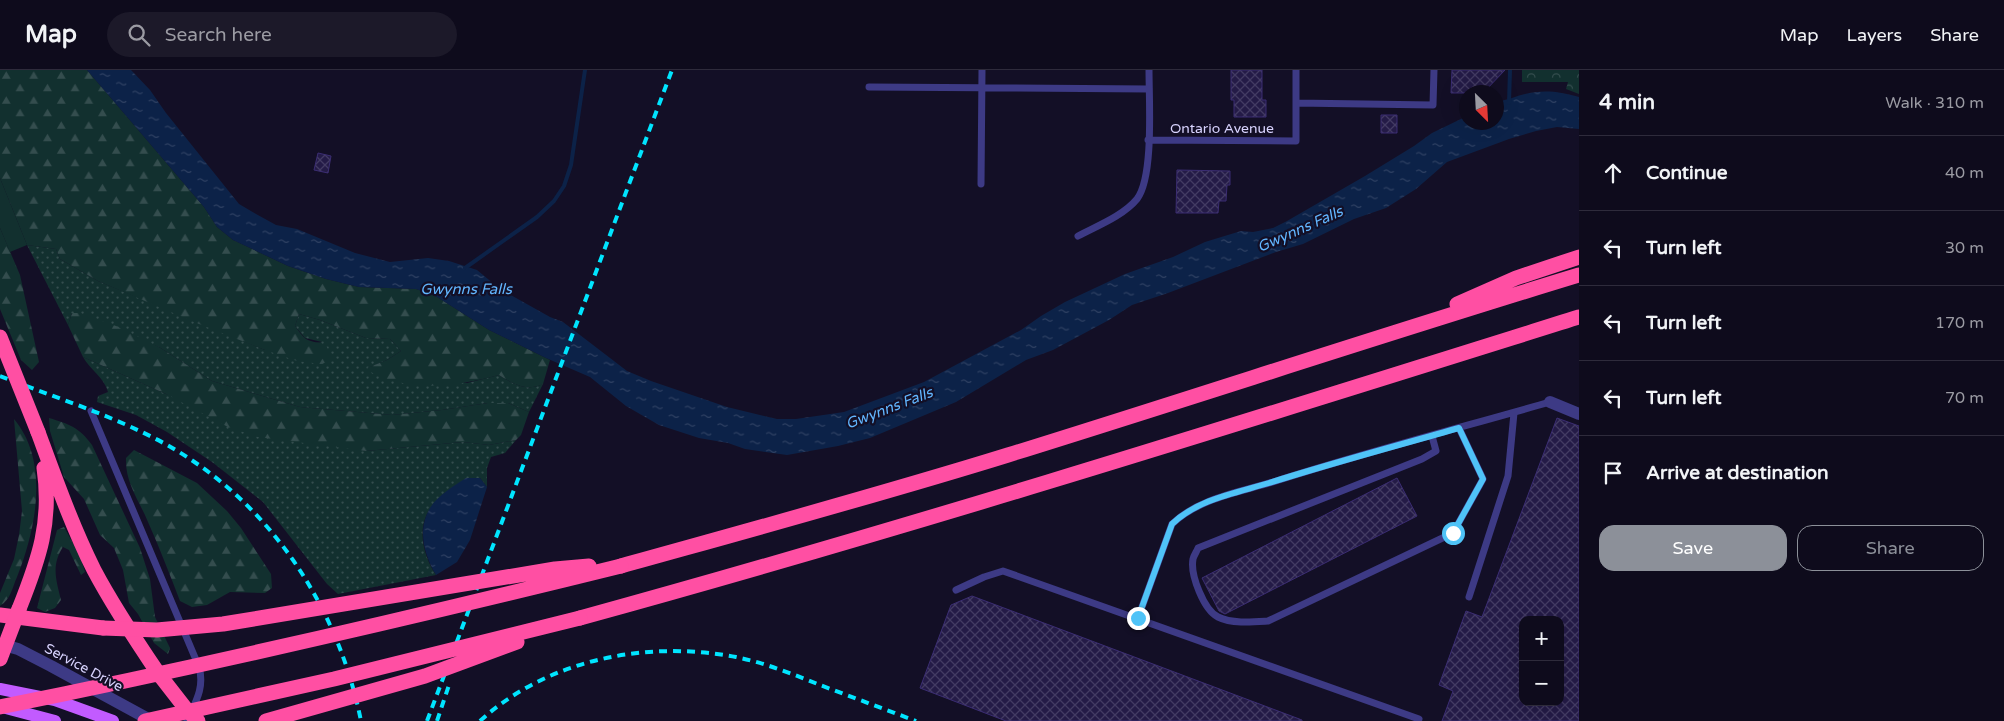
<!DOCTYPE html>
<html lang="en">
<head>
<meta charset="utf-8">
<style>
  :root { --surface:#0e0b1c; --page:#1c1929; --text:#f1f3f6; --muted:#9b9ba3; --line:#2e2b3b; --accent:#8c9099 }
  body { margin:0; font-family:"Varela Round",sans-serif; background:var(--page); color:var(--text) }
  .controls { position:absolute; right:15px; bottom:15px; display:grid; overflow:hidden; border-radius:10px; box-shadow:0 5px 20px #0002 }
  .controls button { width:45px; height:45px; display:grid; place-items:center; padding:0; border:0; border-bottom:1px solid var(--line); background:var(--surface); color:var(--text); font:25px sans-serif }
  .compass { position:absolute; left:1459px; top:15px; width:45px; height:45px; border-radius:50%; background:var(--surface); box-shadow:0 5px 20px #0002; rotate:156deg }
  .stop { position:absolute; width:15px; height:15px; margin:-11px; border:4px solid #4fc3f7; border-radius:50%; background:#fff }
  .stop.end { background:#4fc3f7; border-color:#fff; box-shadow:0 1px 5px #0008 }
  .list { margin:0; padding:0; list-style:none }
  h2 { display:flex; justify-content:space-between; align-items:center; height:65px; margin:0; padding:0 20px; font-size:21px }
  h2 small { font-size:16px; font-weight:400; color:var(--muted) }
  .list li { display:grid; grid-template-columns:32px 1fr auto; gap:15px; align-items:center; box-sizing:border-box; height:75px; padding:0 20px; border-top:1px solid var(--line) }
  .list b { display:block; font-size:19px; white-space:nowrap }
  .list em { font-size:16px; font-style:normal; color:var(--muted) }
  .actions { display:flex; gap:10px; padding:15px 20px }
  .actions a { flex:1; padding:11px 0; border:1px solid var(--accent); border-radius:15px; text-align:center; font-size:18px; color:var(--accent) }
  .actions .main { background:var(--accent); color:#fff }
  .icon { flex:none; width:28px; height:28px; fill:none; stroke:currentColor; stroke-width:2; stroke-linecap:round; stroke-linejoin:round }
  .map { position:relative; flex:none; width:1579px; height:651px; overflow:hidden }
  header { display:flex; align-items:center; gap:30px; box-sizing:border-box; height:70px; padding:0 25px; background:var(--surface); border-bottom:1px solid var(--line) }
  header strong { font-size:24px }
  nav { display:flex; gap:28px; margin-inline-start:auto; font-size:18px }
  .search { width:350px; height:45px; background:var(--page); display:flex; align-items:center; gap:12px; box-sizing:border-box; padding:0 18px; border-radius:28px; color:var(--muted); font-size:19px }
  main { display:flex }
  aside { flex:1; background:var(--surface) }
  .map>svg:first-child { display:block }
  .grass { fill:url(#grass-dots) }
  .forest { fill:url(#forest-firs) }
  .park { fill:url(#park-crowns) }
  .garden { fill:#12302f }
  .water { fill:url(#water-ripples) }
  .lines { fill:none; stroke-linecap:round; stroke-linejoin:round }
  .stream { stroke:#0c2248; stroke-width:4 }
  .building { fill:url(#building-cross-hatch); stroke:#3b2d73; fill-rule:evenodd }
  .service { stroke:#3d3a85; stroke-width:7 }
  .minor { stroke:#3d3a85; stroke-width:12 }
  .primary { stroke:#c25bff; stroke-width:12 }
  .motorway { stroke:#ff4fa3; stroke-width:15 }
  .rail { stroke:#00e5ff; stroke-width:4; stroke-dasharray:8 6; stroke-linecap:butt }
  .motorway-bridge { stroke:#ff4fa3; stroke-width:15 }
  .route { stroke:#4fc3f7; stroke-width:6 }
  .labels { text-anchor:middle; stroke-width:4.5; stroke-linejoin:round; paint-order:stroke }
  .street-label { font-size:14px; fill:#d9d4ff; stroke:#130f26 }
  .water-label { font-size:15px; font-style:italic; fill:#62b6ff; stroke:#130f26 }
</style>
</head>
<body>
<header>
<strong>Map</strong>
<div class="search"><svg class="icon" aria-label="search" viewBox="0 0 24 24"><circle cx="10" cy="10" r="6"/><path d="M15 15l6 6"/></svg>Search here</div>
<nav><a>Map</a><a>Layers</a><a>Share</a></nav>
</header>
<main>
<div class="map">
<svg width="1579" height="651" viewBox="0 0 1579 651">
  <defs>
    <pattern id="grass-dots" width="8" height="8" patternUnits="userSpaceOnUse" patternTransform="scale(1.25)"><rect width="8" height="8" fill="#12302f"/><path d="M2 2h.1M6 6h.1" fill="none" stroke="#344d4e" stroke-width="1.8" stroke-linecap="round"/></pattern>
    <pattern id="forest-firs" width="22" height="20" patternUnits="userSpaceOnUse" patternTransform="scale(1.25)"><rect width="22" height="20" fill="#12302f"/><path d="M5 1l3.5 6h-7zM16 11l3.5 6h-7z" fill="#344d4e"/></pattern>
    <pattern id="park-crowns" width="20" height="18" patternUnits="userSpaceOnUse" patternTransform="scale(1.25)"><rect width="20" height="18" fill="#12302f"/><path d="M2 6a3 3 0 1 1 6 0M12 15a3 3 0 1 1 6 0" fill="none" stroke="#344d4e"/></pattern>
    <pattern id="water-ripples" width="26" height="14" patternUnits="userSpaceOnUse" patternTransform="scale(1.25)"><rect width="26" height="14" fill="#0c2248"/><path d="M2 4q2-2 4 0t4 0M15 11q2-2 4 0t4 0" fill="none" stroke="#2f4163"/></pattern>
    <pattern id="building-cross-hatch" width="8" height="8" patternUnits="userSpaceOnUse" patternTransform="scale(1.25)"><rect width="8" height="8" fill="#241b47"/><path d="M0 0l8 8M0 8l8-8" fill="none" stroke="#433b63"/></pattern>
  </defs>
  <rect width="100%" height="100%" fill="#130f26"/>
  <path class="grass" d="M27,175L56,179L60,189L98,211L265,280L322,272L305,268L295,256L299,244L320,250L366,268L390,269L401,281L387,290L368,298L467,313L499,305C513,314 527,322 543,314L529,342L508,333H488L442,340L392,345L300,337L212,311L159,277L72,243L68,255Z
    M83,287L166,324L366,381L463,372L489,375L516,370L505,383L491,387L487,398V417L480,408C470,414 434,432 430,439C416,459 424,487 436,505L338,524L327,514L263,432L212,392L167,362L136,345L97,332L98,326L108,322C104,307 90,300 83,287Z"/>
  <path class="forest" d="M0,0H87L204,137L217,157L233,170L288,196L326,209L359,217L416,219L434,225L489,260L550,290L543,314C527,322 513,314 499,305C461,315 425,321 387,309C379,306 373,305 367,298L387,290L401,281L390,269L366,268L320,250L299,244L295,256C298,260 302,266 306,269C320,276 329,268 330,291L321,294L297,291L265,280L199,254L98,211L60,189L56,179L27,175L0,108Z
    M0,158L20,205L39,292L32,300L21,290L0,239Z
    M72,243H80L116,256L159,277L212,311L300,337L392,345L442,340L488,333H508L529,342L521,365L516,370L489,375L463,372L366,381L258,367L228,357L166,324L83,287L68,255Z
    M49,348C69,354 79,357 92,375L140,478L150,509L155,547L170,578L168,584L154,573L138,544L129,533L123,500L114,478L100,465L84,429L64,407L50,361Z
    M14,349C50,392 36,459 17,507C12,518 11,529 0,536V523L14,489L19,465L22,441Z
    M134,380L197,413L227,441L241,458L271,504L272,518L265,523L230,522L207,535L192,537L180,531C170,505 160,479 148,452C139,430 125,413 126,388Z
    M64,457L80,486L85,502L81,505L69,480L63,477C51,495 56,510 61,530L55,538L45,542L37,538L57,460Z"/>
  <path class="park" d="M1522,0H1579V24L1566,19L1568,12H1522Z"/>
  <path class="garden" d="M0,108L27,175L10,182L0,158Z"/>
  <path class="water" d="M87,0H131L150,20L166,43L239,134L256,144L276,155L297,159L355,183L390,192L428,188L449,191L477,200L500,219L550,247L563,252L627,301L651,311L727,337L777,349H796L844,342L924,312L1021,260L1041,246L1065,232L1125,204L1173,187L1205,172L1241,161L1253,162L1273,158L1287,151L1365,106L1414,76L1432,63L1463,48L1466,47V52H1496L1497,33C1501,30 1506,30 1512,28C1537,19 1554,20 1579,27V59L1557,57L1536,61L1509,69L1447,92L1416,119L1386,138L1354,149L1303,174L1276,182L1168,223L1132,235L1109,250L1053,280L1026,290L956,332L870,368L838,376L787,385L745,379L728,373L699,368L659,355L626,336L590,307L546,288L489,260L434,225L416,219L359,217L326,209L288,196L233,170L217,157L204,137Z
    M466,408H480L487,417L470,470L457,492L436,505C424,485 417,460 430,438C438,425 454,416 466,408Z"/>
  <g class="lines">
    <path class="stream" d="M1509,33L1510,0
      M465,198L537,147L554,131L564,116L571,95L585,0"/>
  </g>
  <path class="building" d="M1231,0H1262V30H1266V47H1234V30H1231Z
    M1452,0H1505L1484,22L1466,23H1451Z
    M1381,45H1397V63H1381Z
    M318,83L331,86L328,103L314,100Z
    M1177,100L1230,101V115H1227L1226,131H1219L1218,143H1176Z
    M1557,348L1579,356V651H1442L1453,621L1439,615L1466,541L1482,547ZM1523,550H1560V632H1523Z
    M1397,408L1417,446L1225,544L1219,541L1202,508Z
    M972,526L1302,650V651H1006L920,618L951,535Z"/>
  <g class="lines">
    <path class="service" d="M869,17L1149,19
      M1296,33L1433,35L1434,0
      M1148,70L1296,71V0
      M981,114L982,0
      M1078,166C1097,156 1123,146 1137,129C1154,107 1149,30 1149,0
      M91,341L199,597C205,618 195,633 187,651
      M1432,366L1436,381L1422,389L1198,478C1197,481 1194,485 1193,489C1190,505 1204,540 1218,547C1232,554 1253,552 1268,551L1453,463L1483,409L1459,358
      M956,520L984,507L1003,501L1419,649
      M1469,527L1508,406L1514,343
      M1138,548L1172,454C1199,428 1241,422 1276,411C1367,382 1459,358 1550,332"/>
    <path class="minor" d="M1550,332L1579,344
      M0,574L18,579L51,596L152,651"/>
    <path class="primary" d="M0,619L55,630L113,651
      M2,637L55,651"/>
    <path class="motorway" d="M1457,234L1516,208L1579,187
      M38,362C55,408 72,456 94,500C113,536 135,569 158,603
      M621,496C750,460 879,425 1008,385C1198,326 1388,263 1579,205
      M19,539C39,489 52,452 44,398
      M0,545L103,558
      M580,548C915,456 1247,351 1579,247"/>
    <path class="rail" d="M0,306C51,326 105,343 154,368C264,424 337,531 361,651
      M427,651L672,0
      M437,651L450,612
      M480,651C548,589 647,570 736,587C765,593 793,604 820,615C852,627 884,639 916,651"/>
    <path class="motorway-bridge" d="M0,267L38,362
      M103,558L157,560L223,554L555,499L589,496
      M0,589L19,539
      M158,603L186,639L198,651
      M0,637C208,595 415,547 621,496
      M145,651L334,609L580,548
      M266,651L425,606L517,572"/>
  </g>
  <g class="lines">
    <path class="route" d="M1138,548L1172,454C1198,429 1236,423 1269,413C1332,393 1396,376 1459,358L1483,409L1453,463"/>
  </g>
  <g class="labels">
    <g class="street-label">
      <text x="1222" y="63">Ontario Avenue</text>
      <text transform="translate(84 597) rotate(28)" y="5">Service Drive</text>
    </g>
    <g class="water-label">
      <text transform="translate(1300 159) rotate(-24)" y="5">Gwynns Falls</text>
      <text x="466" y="224">Gwynns Falls</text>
      <text transform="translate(889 338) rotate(-21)" y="5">Gwynns Falls</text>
    </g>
  </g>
</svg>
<div class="controls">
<button>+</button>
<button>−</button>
</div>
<svg class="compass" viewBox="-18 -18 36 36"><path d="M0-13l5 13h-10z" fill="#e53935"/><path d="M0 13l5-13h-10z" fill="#9b9ba3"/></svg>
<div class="stop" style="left:1453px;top:463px"></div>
<div class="stop end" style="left:1138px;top:548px"></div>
</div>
<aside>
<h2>4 min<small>Walk · 310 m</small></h2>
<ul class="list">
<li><svg class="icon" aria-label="ahead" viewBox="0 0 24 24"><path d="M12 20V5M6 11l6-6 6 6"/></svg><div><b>Continue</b></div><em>40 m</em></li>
<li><svg class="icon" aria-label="left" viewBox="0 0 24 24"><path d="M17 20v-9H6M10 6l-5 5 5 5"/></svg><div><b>Turn left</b></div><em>30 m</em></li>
<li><svg class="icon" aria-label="left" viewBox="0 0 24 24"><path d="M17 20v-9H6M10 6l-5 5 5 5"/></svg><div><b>Turn left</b></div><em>170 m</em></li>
<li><svg class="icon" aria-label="left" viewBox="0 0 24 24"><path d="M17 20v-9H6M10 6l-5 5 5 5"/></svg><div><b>Turn left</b></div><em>70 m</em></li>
<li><svg class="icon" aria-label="arrive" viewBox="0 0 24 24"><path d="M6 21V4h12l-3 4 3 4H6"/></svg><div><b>Arrive at destination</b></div></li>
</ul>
<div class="actions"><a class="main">Save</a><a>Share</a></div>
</aside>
</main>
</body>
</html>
